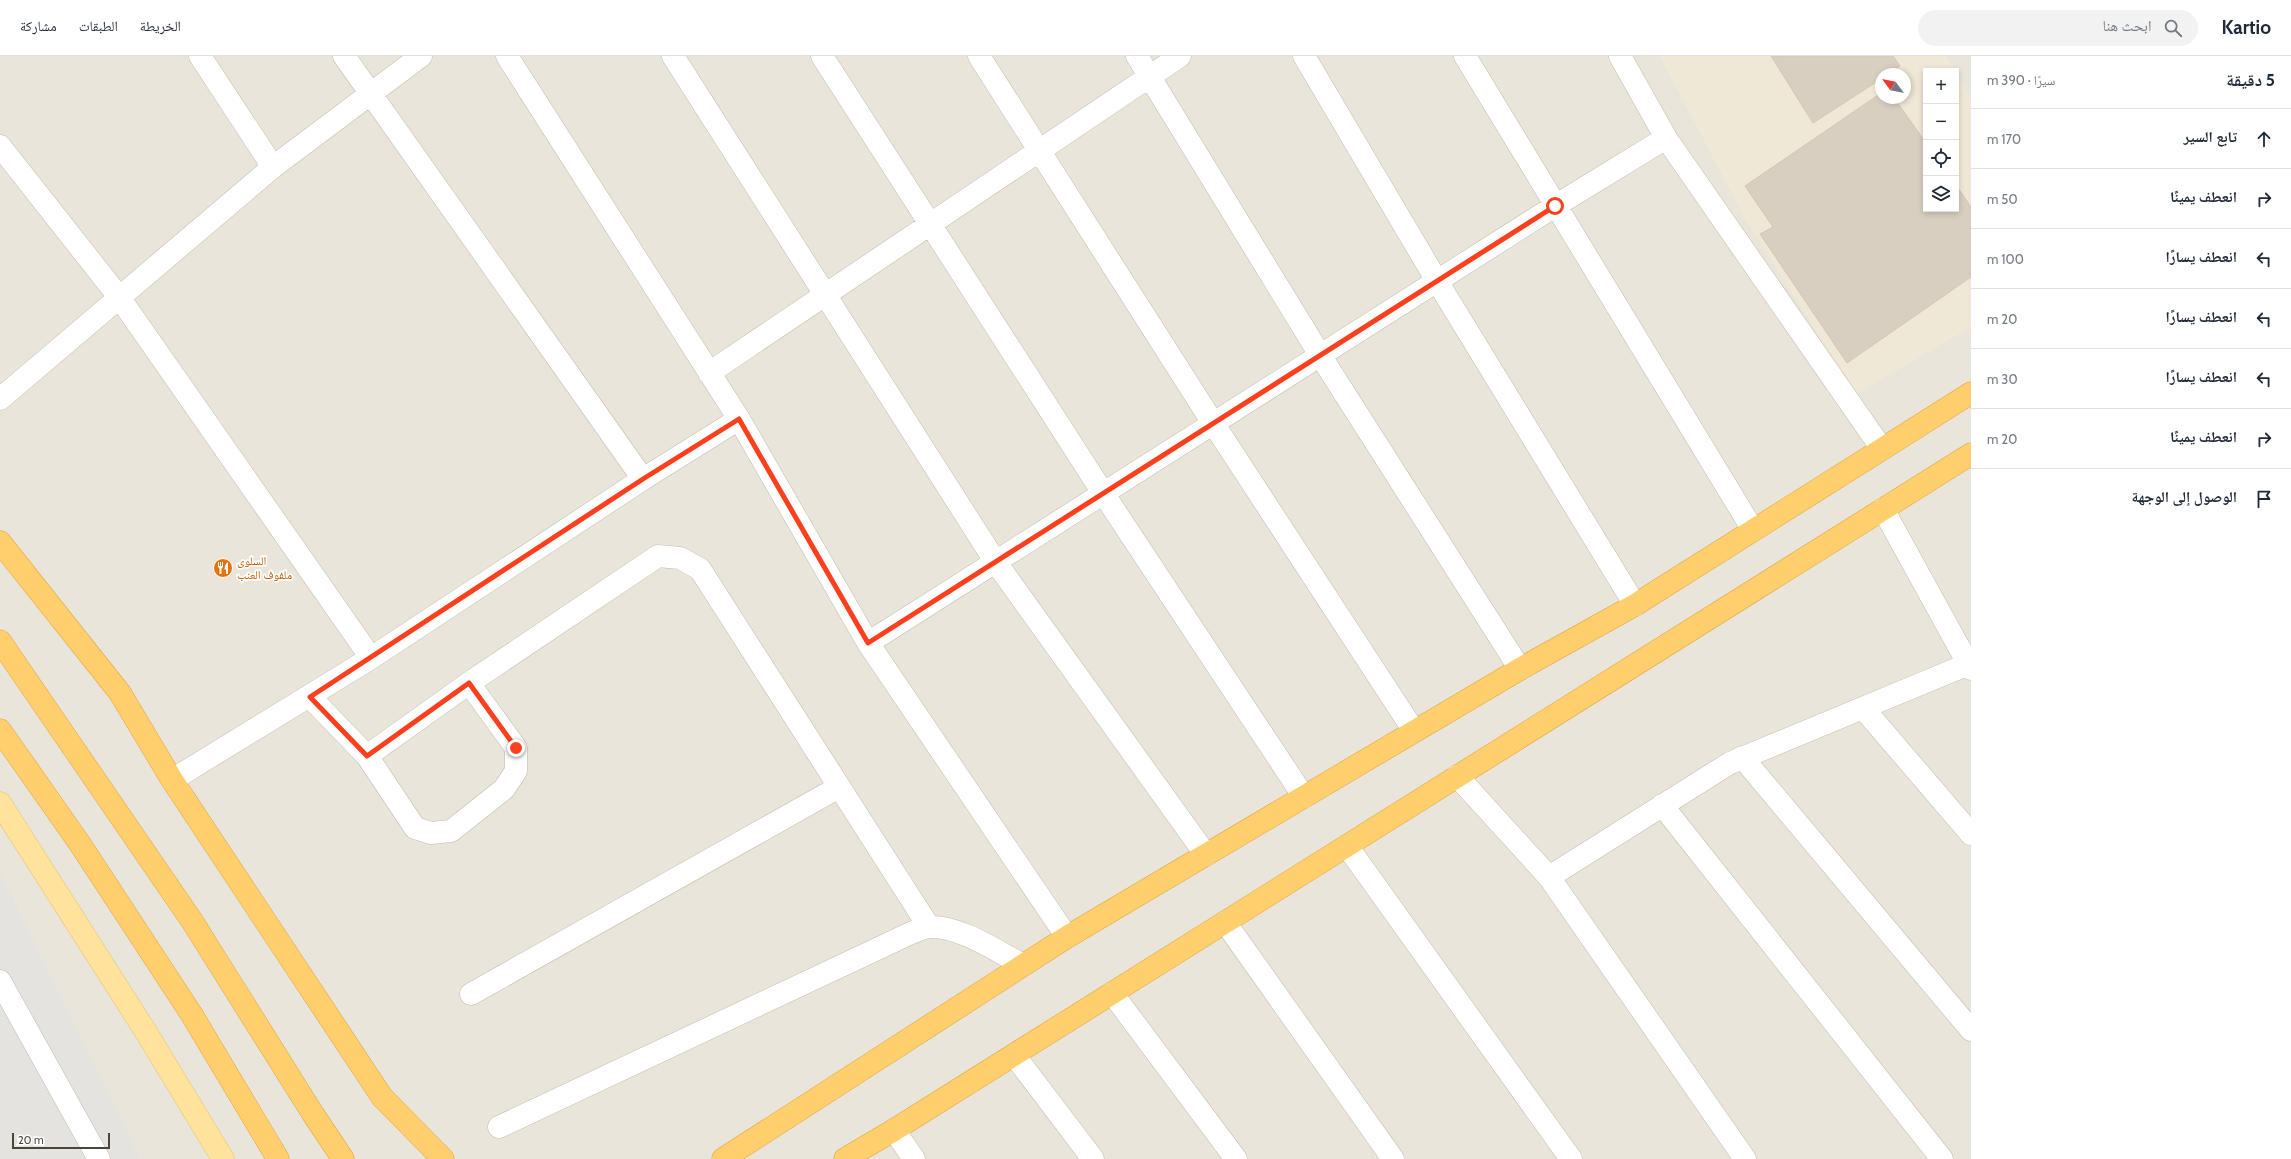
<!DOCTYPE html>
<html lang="ar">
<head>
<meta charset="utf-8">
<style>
  :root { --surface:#fff; --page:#f2f2f3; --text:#1f2937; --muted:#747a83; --line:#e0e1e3 }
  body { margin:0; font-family:Cabin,"Noto Naskh Arabic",sans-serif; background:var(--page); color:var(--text); direction:rtl }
  .controls { position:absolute; right:12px; top:12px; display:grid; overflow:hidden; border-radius:0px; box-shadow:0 2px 6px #0003 }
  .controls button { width:36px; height:36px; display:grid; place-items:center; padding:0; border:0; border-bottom:1px solid var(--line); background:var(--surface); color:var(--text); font:20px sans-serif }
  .compass { position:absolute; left:1875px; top:12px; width:36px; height:36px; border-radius:50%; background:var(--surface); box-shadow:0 2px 6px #0003; rotate:302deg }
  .scale { position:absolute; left:12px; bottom:10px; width:98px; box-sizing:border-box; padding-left:4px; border:2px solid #4b4439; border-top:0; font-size:11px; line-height:14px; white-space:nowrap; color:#4b4439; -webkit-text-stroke:3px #fff; paint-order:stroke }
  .stop { position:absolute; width:12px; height:12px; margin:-9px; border:3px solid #fc3f1d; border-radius:50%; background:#fff }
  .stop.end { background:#fc3f1d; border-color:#fff; box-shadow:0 1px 4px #0008 }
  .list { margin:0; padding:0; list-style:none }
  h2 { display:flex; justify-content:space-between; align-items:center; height:52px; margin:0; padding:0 16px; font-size:17px }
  h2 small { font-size:13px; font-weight:400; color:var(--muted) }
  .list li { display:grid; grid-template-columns:26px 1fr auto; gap:12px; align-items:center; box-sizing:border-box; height:60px; padding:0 16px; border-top:1px solid var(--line) }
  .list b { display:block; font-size:15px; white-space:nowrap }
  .list em { font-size:13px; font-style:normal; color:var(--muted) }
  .icon { flex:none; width:22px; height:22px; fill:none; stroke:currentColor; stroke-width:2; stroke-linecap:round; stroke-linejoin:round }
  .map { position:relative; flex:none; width:1971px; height:1103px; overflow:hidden; direction:ltr }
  header { display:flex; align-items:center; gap:24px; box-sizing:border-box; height:56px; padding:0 20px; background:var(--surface); border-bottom:1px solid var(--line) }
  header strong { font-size:19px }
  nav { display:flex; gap:22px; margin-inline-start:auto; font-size:14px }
  .search { width:280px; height:36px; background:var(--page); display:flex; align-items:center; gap:10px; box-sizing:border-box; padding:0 14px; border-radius:22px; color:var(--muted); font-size:15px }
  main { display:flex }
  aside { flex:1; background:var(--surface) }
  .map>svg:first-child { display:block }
  .residential { fill:#eae5da; fill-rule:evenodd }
  .education { fill:#efe8d6; fill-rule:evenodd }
  .parking { fill:#e5e3e0 }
  .building { fill:#d8cfc1; stroke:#d3c7b4 }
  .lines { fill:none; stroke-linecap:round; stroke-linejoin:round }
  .minor-casing { stroke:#c2bbae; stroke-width:23 }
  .major-casing { stroke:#e6c16a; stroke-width:23 }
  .highway-casing { stroke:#e0a43c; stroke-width:23 }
  .minor { stroke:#fff; stroke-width:22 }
  .major { stroke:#ffe39c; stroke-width:22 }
  .highway { stroke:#ffcf6e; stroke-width:22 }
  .route { stroke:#fc3f1d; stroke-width:5 }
  .labels { text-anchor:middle; stroke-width:3.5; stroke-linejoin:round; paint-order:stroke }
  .food-label { font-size:12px; fill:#c56008; stroke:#fff; text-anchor:start }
</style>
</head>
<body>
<header>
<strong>Kartio</strong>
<div class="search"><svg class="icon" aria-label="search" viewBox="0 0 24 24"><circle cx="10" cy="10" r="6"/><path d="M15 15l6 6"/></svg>ابحث هنا</div>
<nav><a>الخريطة</a><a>الطبقات</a><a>مشاركة</a></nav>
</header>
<main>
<aside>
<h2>5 دقيقة<small>سيرًا · 390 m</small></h2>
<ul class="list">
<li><svg class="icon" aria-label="ahead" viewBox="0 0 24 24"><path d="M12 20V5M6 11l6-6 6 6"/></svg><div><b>تابع السير</b></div><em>170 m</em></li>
<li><svg class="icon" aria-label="right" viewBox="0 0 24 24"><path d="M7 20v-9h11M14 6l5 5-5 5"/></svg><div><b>انعطف يمينًا</b></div><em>50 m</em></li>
<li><svg class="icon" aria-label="left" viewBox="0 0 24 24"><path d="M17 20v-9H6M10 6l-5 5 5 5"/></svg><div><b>انعطف يسارًا</b></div><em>100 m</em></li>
<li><svg class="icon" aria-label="left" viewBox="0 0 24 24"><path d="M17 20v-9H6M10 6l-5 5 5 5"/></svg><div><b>انعطف يسارًا</b></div><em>20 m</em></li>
<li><svg class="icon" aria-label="left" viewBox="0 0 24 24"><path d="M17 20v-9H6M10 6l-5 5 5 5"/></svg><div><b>انعطف يسارًا</b></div><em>30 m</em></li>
<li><svg class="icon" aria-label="right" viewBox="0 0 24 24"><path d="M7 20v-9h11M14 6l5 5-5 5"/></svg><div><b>انعطف يمينًا</b></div><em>20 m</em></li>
<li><svg class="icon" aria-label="arrive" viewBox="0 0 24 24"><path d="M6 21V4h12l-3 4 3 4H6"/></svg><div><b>الوصول إلى الوجهة</b></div></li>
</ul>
</aside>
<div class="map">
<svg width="1971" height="1103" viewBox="0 0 1971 1103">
  <rect width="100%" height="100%" fill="#f6f3ec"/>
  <path class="residential" d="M0,0H1971V1103H0ZM1926,15H1956V153H1926ZM1881,18H1905V42H1881Z"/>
  <path class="education" d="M1660,0H1946L1955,15H1926V153H1956V17L1971,42V271L1856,338L1743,159ZM1881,18H1905V42H1881Z"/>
  <path class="parking" d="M0,816L140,1103H0Z"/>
  <path class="building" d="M1771,0H1893L1900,10L1888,18H1881V23L1813,67Z
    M1881,37V42H1894L1926,87V153H1956V129L1971,151V221L1847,307L1760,178L1773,171L1745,130Z"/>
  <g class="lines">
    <defs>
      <path id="minor" d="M200,0L273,111
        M344,0L643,423
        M507,0L739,363L868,587L1067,881
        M673,0L995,505L1206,799
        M822,0L1103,437L1304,741
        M979,0L1213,367L1414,675
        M1137,0L1320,299L1520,613
        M1304,0L1437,225L1635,549
        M1465,0L1753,474
        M1620,0L1666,82L1882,393
        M0,90L119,241L371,602
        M709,317L1180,0
        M0,343L273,111L421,0
        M1883,453L1971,613
        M868,587L1555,150L1666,82
        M310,641L367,700L415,772L431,777L451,775L504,733L516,715V692L469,627
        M1863,652L1971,778
        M367,700L469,627L658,500L680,502L700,513L929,871
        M1742,701L1971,974
        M1457,720L1549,821L1745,1103
        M172,724L371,602L643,423L739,363
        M1662,749L1942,1103
        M1347,790L1571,1103
        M1549,821L1730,707L1971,607
        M1225,866L1393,1103
        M0,925L99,1103
        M1112,937L1236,1103
        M471,938L839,731
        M1014,999L1093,1103
        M499,1071L911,877C917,875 923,872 929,871C959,869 998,896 1023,909
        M894,1074L914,1103"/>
      <path id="major" d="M0,747L146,976L223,1103"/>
      <path id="highway" d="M0,486L120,637L172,724L382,1041L443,1103
        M0,585L192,865L313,1058L343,1103
        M0,674L80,788L192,959L278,1103
        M723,1103L1067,881L1520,613L1635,549L1971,337
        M845,1103L894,1074L1971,398"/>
    </defs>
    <use href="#minor" class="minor-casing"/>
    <use href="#major" class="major-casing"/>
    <use href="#highway" class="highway-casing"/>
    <use href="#minor" class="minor"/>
    <use href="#major" class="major"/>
    <use href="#highway" class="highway"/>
  </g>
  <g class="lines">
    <path class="route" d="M516,692L469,627L367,700L310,641L643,423L739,363L868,587L1555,150"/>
  </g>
  <defs>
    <symbol id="restaurant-disc" viewBox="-11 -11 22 22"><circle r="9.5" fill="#e8710a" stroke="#fff"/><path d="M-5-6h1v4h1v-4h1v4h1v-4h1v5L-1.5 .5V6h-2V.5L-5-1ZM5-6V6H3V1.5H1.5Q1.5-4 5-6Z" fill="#fff"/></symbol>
  </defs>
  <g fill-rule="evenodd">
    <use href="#restaurant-disc" x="212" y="501" width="22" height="22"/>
  </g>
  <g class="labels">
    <g class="food-label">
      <text x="237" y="509">السلوى<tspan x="237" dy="14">ملفوف العنب</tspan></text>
    </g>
  </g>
</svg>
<div class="controls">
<button>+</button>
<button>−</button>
<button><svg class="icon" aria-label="locate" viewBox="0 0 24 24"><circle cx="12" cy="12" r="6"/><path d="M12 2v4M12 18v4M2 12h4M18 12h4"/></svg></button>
<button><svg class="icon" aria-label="layers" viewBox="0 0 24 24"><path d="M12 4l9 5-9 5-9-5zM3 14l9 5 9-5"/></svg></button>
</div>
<svg class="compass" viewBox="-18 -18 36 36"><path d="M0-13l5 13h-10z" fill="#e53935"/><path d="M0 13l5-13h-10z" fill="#747a83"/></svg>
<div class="scale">20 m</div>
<div class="stop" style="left:1555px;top:150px"></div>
<div class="stop end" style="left:516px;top:692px"></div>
</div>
</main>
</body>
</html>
